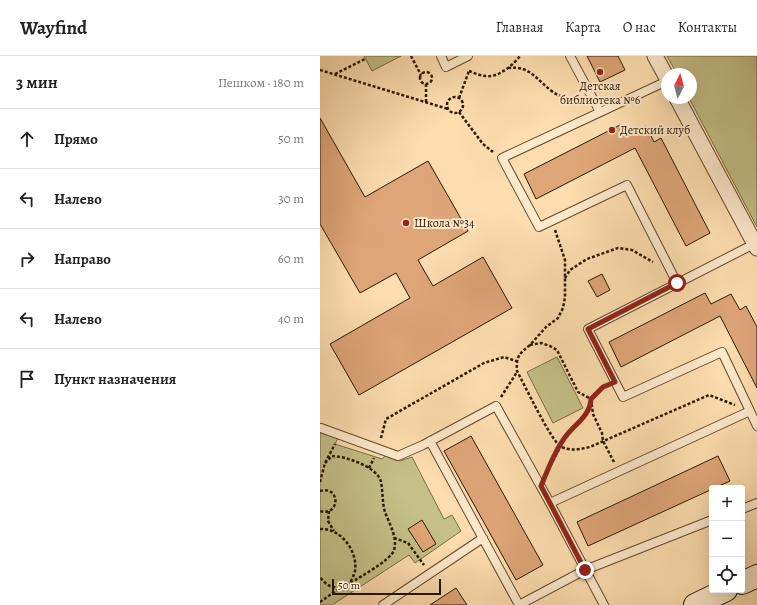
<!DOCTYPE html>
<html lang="ru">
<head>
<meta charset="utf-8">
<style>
  :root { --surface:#fff; --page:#f6f6f6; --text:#222; --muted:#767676; --line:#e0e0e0 }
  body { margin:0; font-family:Alegreya,serif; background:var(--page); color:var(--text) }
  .controls { position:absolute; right:12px; bottom:12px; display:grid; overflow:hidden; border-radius:4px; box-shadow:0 4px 16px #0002 }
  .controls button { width:36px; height:36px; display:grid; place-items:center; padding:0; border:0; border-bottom:1px solid var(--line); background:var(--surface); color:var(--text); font:20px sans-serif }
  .compass { position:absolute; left:341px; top:12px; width:36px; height:36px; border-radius:50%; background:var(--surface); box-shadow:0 4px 16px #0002; rotate:6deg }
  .scale { position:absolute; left:12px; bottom:10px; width:109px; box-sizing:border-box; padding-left:4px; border:2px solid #2b1802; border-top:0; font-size:11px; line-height:14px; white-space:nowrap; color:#2b1802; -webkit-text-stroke:3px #fee9cb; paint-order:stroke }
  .stop { position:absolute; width:12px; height:12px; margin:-9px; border:3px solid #8f2418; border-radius:50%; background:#fff }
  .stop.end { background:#8f2418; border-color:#fff; box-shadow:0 1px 4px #0008 }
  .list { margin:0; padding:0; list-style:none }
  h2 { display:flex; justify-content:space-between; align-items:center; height:52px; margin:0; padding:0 16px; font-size:17px }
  h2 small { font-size:13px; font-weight:400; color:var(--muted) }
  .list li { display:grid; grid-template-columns:26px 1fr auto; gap:12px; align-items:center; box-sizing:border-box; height:60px; padding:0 16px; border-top:1px solid var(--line) }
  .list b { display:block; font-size:15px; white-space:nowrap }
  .list em { font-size:13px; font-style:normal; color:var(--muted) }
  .icon { flex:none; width:22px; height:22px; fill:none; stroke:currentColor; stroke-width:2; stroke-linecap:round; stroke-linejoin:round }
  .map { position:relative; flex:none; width:437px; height:549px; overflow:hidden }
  header { display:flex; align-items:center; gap:24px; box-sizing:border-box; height:56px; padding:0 20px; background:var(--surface); border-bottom:1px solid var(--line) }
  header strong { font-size:19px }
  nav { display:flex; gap:22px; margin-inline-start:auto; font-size:14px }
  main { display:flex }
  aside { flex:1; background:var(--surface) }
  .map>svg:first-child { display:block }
  .green { fill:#c4c087; stroke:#786c44 }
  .building { fill:#dea578; stroke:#2b1802 }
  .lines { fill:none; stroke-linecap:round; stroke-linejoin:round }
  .lane-casing { stroke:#60492d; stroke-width:10 }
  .street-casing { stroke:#60492d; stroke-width:17 }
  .secondary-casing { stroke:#2b1802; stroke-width:24 }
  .path { stroke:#2b1802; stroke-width:2.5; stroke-dasharray:3 2; stroke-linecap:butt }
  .lane { stroke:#fee9cb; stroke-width:8 }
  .street { stroke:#fee9cb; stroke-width:15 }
  .secondary { stroke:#fee9cb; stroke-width:22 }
  .route { stroke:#8f2418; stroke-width:5 }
  .poi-dot { fill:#8f2418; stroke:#fee9cb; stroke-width:1.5 }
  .labels { text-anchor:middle; stroke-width:4; stroke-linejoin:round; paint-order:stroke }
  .poi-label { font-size:12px; fill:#2b1802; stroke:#fee9cb; text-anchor:start }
</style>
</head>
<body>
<header>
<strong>Wayfind</strong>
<nav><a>Главная</a><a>Карта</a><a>О нас</a><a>Контакты</a></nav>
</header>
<main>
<aside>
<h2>3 мин<small>Пешком · 180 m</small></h2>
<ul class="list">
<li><svg class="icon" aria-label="ahead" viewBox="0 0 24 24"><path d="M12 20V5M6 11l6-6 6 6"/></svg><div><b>Прямо</b></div><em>50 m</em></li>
<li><svg class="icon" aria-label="left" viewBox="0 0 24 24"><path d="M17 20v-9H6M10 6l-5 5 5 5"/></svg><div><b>Налево</b></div><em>30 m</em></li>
<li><svg class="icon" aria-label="right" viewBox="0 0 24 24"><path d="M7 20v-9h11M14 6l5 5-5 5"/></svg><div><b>Направо</b></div><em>60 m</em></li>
<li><svg class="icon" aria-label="left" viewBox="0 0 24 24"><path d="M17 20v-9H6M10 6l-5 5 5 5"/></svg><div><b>Налево</b></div><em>40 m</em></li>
<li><svg class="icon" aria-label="arrive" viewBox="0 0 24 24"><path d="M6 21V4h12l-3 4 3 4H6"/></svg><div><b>Пункт назначения</b></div></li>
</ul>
</aside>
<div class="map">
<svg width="437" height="549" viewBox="0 0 437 549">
  <rect width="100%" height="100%" fill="#fdddaf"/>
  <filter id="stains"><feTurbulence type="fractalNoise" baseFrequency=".005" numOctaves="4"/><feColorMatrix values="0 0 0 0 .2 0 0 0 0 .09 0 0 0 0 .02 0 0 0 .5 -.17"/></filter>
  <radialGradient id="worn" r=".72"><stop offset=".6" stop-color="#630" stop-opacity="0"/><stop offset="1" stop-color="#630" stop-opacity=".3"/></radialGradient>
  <path class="green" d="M44,0H81L52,15Z
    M347,0H437V171L369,42H371V18H357Z
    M237,301L263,352L233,367L207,316Z
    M0,377L18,382L15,388L62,403L66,399L80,405L92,401L124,463L132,459L141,475L95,507L89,499L12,549H0Z"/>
  <path class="building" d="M267,0H298L305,14L280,26Z
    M0,62L45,141L108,105L148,175L98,204L113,230L163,201L192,252L39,339L10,288L90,242L76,217L40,237L0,168Z
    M300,69L305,80L326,70L334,86L341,82L390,177L366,190L315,92L216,143L204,118Z
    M282,218L290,234L277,241L268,225Z
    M385,237L391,248L411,238L420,254L426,250L437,271V332L400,260L301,311L289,286Z
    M151,380L223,509L196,524L124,395Z
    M398,400L410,425L268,490L257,466Z
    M102,464L116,488L103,496L88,473Z
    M136,532L147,549H110Z"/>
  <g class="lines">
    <defs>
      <path id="lane" d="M121,0L126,11L148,0
        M250,0L280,56
        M347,25L182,102L219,171L307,129L357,227
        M430,355L402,296L303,341L268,273L434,188
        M1,372L78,400L103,389L176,350L230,447
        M110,385L199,549L265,514L392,464
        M422,453L437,447
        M63,549L163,482
        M284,549L230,447L430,355L437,370"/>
      <path id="street" d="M335,0L347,22
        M357,42L437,192"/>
      <path id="secondary" d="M422,527L437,520
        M375,549L406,534"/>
    </defs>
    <use href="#lane" class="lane-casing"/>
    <use href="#street" class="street-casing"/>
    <use href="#secondary" class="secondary-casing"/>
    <path class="path" d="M91,0L101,19
      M188,12C211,9 217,25 233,36C241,42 252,43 261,42
      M0,14L128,53
      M149,15C156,18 164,21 171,20C181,19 194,8 200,0
      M100 22a6 6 0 1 1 12 0a6 6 0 1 1-12 0Z
      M15,18L45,3
      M106,28V46
      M127 49a8 8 0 1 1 16 0a8 8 0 1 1-16 0Z
      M139,42L149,15
      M139,56L163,88L173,96
      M235,174L245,204V241L243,252L238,262L226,271L210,289L221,287L230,290L237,294L258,336L271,343L276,336L286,330
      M245,222L250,214L267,203L298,192L312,194L333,206
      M210,289C199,298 196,300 197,315C204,328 231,384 240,390C250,396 260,393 270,391L389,339L415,349
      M181,341L197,316
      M271,343L273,358L282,377L283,385L294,406
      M61,382L66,363L164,307L184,301L196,305
      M5,407L12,400C25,400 58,411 61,426C63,436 62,446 65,456C69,467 78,482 74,494C71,504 40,521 30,527
      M49,412L54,402
      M226,418L246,380L265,360L271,348
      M0,426L5,407L15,388
      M0,435C21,429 20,461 0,455
      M9,455L8,465L14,475
      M0,473C21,472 38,495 35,515C34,519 32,523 30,527C17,534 9,533 0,521
      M74,482L88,487L104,509
      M0,546L20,532"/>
    <use href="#lane" class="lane"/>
    <use href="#street" class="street"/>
    <use href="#secondary" class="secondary"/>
  </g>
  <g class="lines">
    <path class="route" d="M265,514L221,430C228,414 234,395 246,380C255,368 270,360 271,343L283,331L295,326L268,273L357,227"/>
  </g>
  <g class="poi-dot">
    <circle cx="280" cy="16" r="4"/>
    <circle cx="292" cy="74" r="4"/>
    <circle cx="86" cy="167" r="4"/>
  </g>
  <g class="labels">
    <g class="poi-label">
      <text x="280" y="34" text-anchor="middle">Детская<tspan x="280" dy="14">библиотека №6</tspan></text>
      <text x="300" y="78">Детский клуб</text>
      <text x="94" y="171">Школа №34</text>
    </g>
  </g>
  <rect width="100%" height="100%" filter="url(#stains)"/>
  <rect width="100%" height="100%" fill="url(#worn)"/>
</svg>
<div class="controls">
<button>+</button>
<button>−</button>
<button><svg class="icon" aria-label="locate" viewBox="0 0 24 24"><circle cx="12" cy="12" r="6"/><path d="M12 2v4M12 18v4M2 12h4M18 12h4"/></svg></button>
</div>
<svg class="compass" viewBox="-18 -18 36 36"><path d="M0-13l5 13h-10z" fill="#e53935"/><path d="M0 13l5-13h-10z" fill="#767676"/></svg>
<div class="scale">50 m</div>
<div class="stop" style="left:357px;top:227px"></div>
<div class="stop end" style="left:265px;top:514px"></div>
</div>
</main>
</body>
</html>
